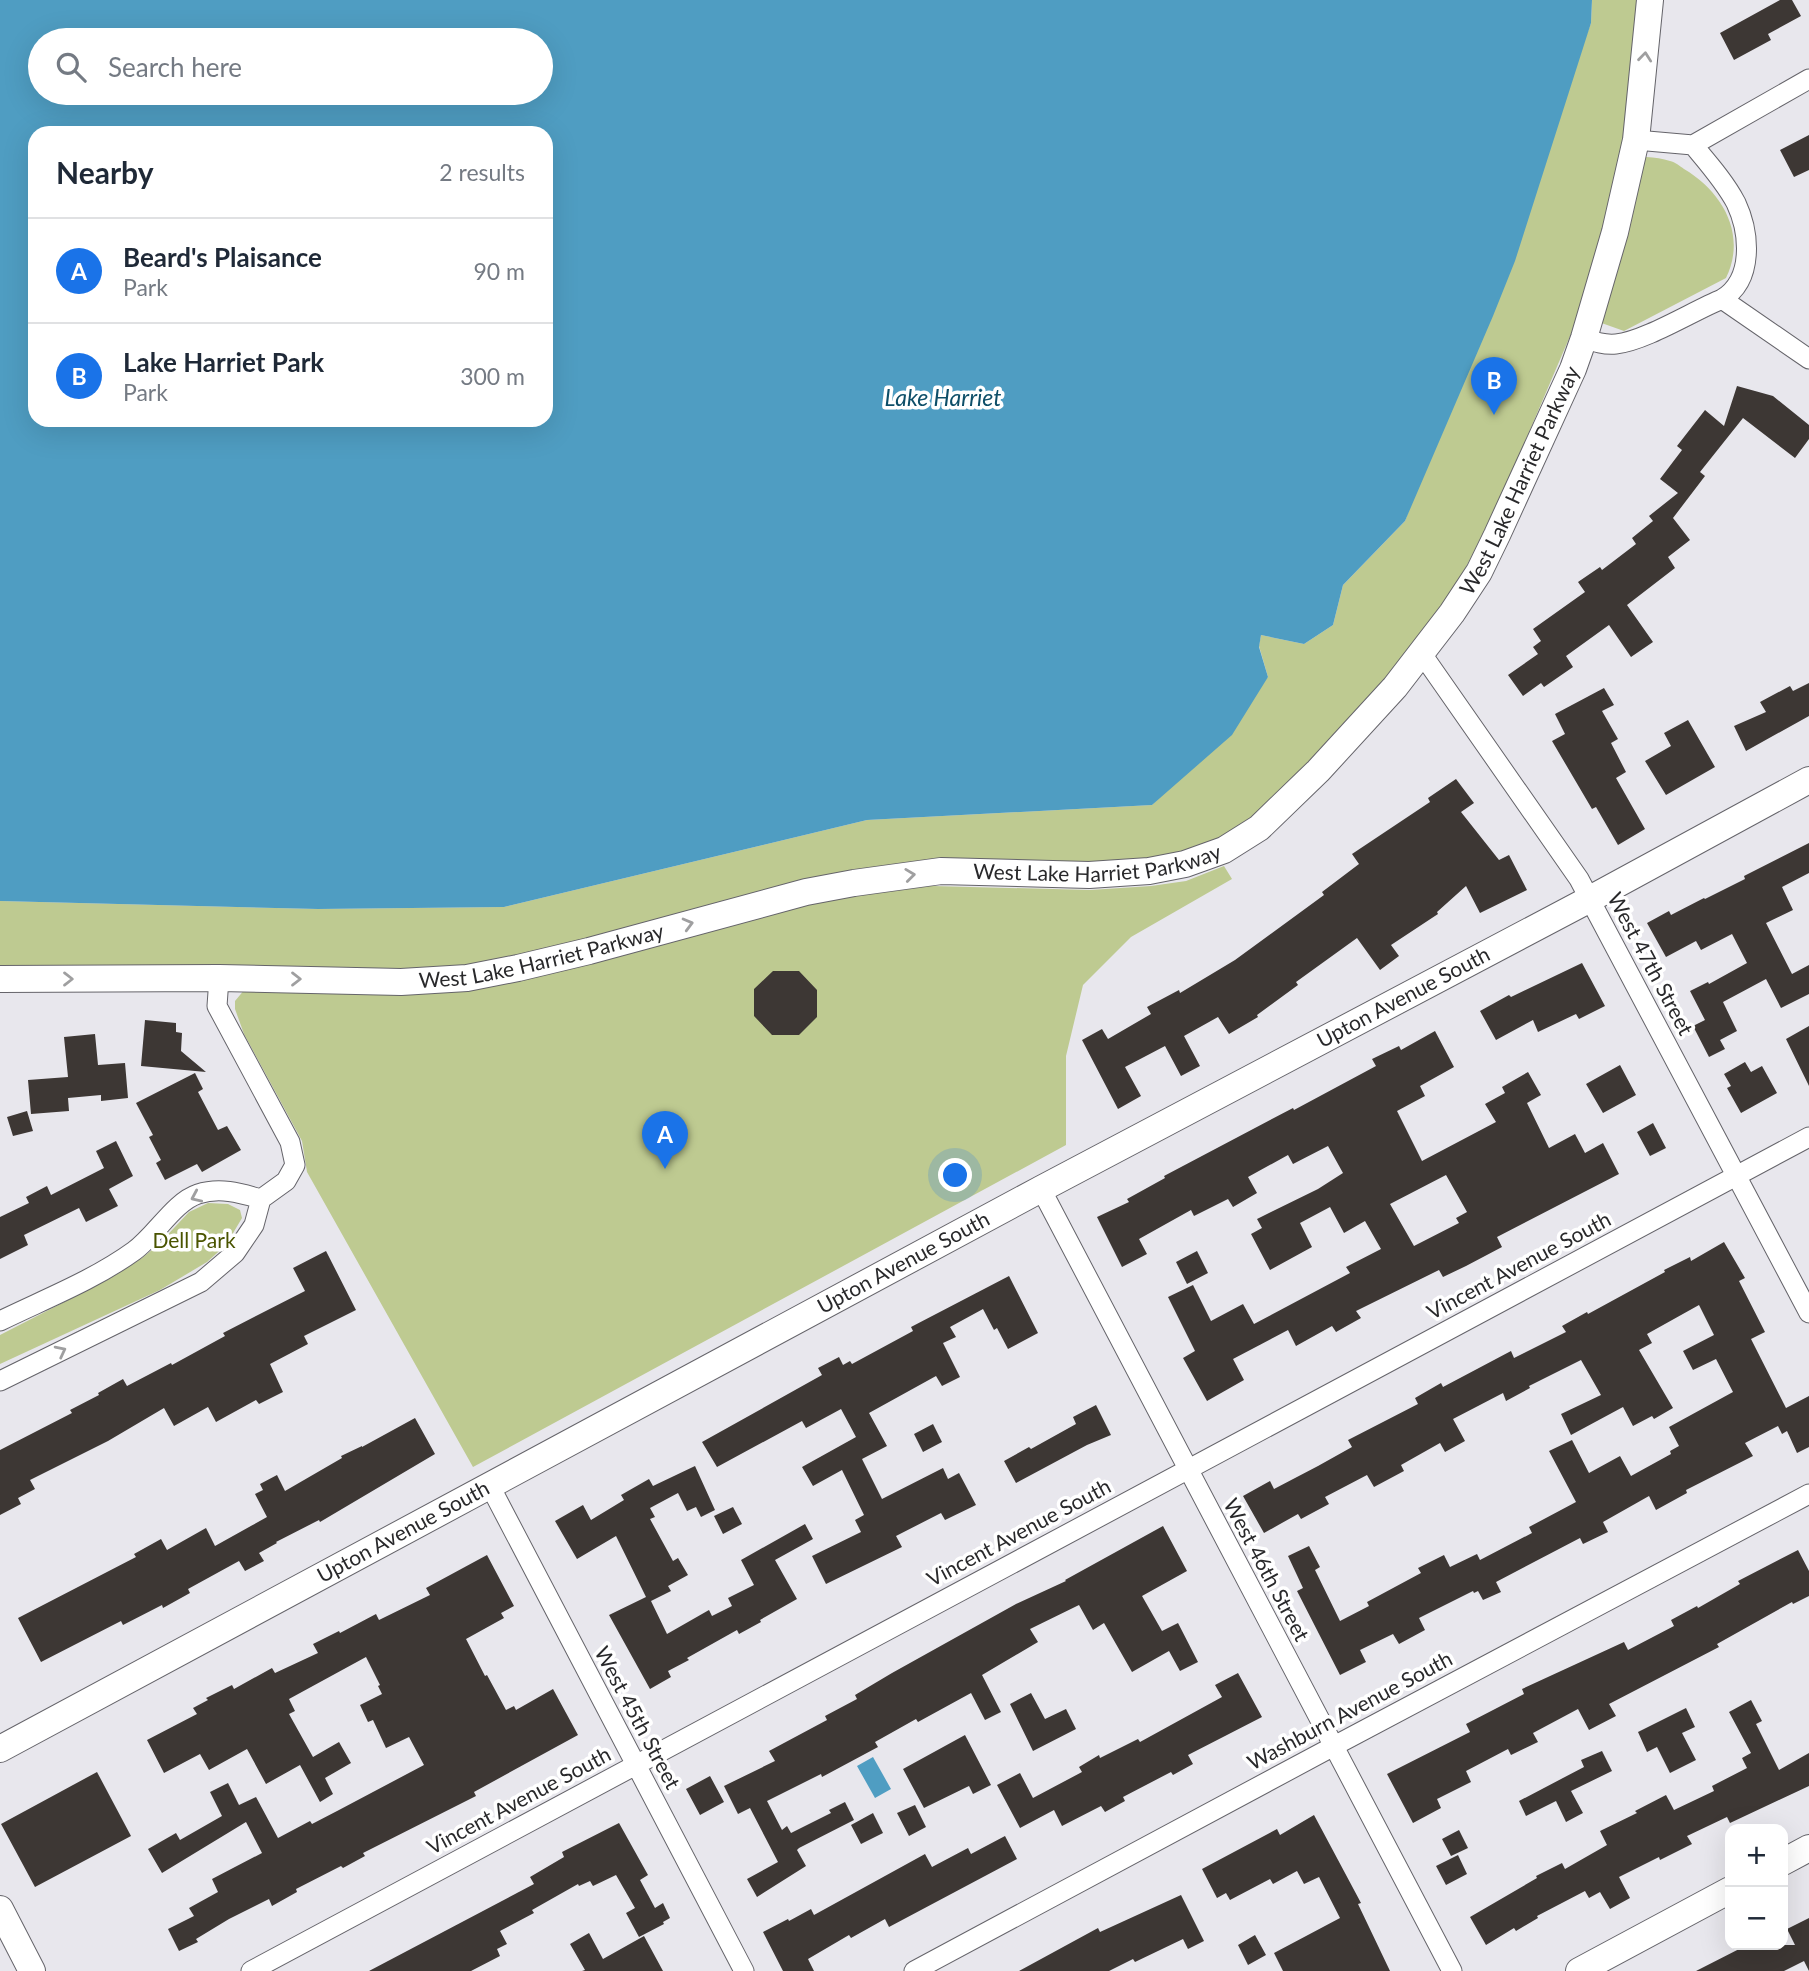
<!DOCTYPE html>
<html lang="en">
<head>
<meta charset="utf-8">
<style>
  :root { --surface:#fff; --page:#f6f6f7; --text:#1f2937; --muted:#747a83; --line:#e0e1e3; --accent:#1a73e8 }
  body { margin:0; font-family:Lato,sans-serif; background:var(--page); color:var(--text) }
  .controls { position:absolute; right:21px; bottom:21px; display:grid; overflow:hidden; border-radius:14px; box-shadow:0 7px 28px #0002 }
  .controls button { width:63px; height:63px; display:grid; place-items:center; padding:0; border:0; border-bottom:2px solid var(--line); background:var(--surface); color:var(--text); font:35px sans-serif }
  .you { position:absolute; left:956px; top:1176px; width:24px; height:24px; margin:-18px; border:5px solid #fff; border-radius:50%; background:#1a73e8; box-shadow:0 0 0 10px #1a73e833 }
  .badge { display:grid; place-items:center; width:46px; height:46px; border-radius:50%; background:var(--accent); color:#fff; font-size:23px; font-weight:700 }
  .pin { position:absolute; translate:-50% -58px; filter:drop-shadow(0 2px 4px #0008) }
  .pin::after { content:''; position:absolute; top:37px; width:24px; height:21px; background:inherit; clip-path:polygon(0 0,100% 0,50% 100%) }
  .list { margin:0; padding:0; list-style:none }
  h2 { display:flex; justify-content:space-between; align-items:center; height:91px; margin:0; padding:0 28px; font-size:30px }
  h2 small { font-size:23px; font-weight:400; color:var(--muted) }
  .list li { display:grid; grid-template-columns:46px 1fr auto; gap:21px; align-items:center; box-sizing:border-box; height:105px; padding:0 28px; border-top:2px solid var(--line) }
  .list b { display:block; font-size:26px; white-space:nowrap }
  .list p { margin:0; font-size:23px; white-space:nowrap; color:var(--muted) }
  .list em { font-size:23px; font-style:normal; color:var(--muted) }
  .icon { flex:none; width:38px; height:38px; fill:none; stroke:currentColor; stroke-width:2; stroke-linecap:round; stroke-linejoin:round }
  .map { position:relative; flex:none; width:1809px; height:1971px; overflow:hidden }
  .search { position:absolute; background:var(--surface); box-shadow:0 7px 28px #0002; left:28px; top:28px; width:525px; height:77px; display:flex; align-items:center; gap:18px; box-sizing:border-box; padding:0 24px; border-radius:38px; color:var(--muted); font-size:26px }
  .panel { position:absolute; background:var(--surface); box-shadow:0 7px 28px #0002; left:28px; top:126px; width:525px; height:301px; border-radius:21px }
  .map>svg:first-child { display:block }
  .green { fill:#beca91 }
  .water { fill:#4f9dc2; fill-rule:evenodd }
  .building { fill:#3d3734; fill-rule:evenodd }
  .lines { fill:none; stroke-linecap:round; stroke-linejoin:round }
  .street-casing { stroke:#65646a; stroke-width:21 }
  .secondary-casing { stroke:#65646a; stroke-width:28 }
  .street { stroke:#fff; stroke-width:19 }
  .secondary { stroke:#fff; stroke-width:26 }
  .oneway { stroke:#9f9fa0 }
  .labels { text-anchor:middle; stroke-width:7; stroke-linejoin:round; paint-order:stroke }
  .street-label { font-size:21px; fill:#29292b; stroke:#fff }
  .park-label { font-size:21px; fill:#4a5400; stroke:#fff }
  .water-label { font-size:23px; font-style:italic; fill:#0d4e68; stroke:#fff }
</style>
</head>
<body>
<div class="map">
<svg width="1809" height="1971" viewBox="0 0 1809 1971">
  <rect width="100%" height="100%" fill="#e8e7ed"/>
  <path class="green" d="M1592,0H1641L1622,155C1637,157 1656,156 1670,161C1675,162 1680,166 1684,169C1723,192 1747,235 1726,278L1624,331L1579,315L1501,498L1465,569L1419,645L1391,680L1252,821L1185,864L941,871L518,968L0,979V901L318,909L504,907L867,820L1152,805L1268,677L1259,646L1261,635L1304,644L1333,625L1343,585L1405,521L1591,23Z
    M1224,866L1232,879L1131,937L1083,985L1066,1056V1145L473,1467L307,1172L302,1141L244,1034L235,1009V1001L245,989H402L895,885L1090,890L1151,886L1186,881Z
    M208,1203L228,1204L240,1210L242,1218L226,1245L207,1262L160,1290L0,1364V1335L109,1279L142,1258L158,1245L189,1212Z"/>
  <path class="water" d="M0,0H1592L1591,23L1515,261L1493,316L1405,521L1343,585L1333,625L1304,644L1261,635L1259,647L1268,677L1232,735L1152,805L867,820L504,907L318,909L0,901ZM40,40H541V93H40ZM35,133H546V420H35Z
    M873,1757L891,1789L875,1798L857,1766Z"/>
  <path class="building" d="M1780,0H1792L1801,16L1768,34L1771,40L1734,60L1720,33Z
    M1809,135V170L1794,177L1780,150Z
    M1737,386L1773,396L1809,425V439L1795,458L1743,418L1700,472L1705,476L1673,518L1690,540L1668,557L1675,568L1627,605L1653,642L1631,657L1609,625L1566,656L1573,667L1544,687L1541,683L1523,696L1508,675L1538,654L1533,647L1541,641L1533,629L1585,592L1578,582L1600,567L1602,570L1636,544L1632,538L1653,521L1649,516L1678,493L1660,479L1682,450L1677,446L1705,410L1724,426Z
    M1809,683V716L1746,751L1734,726L1766,712L1760,702L1790,686L1793,691Z
    M1604,688L1614,705L1602,711L1618,739L1611,743L1626,772L1616,778L1645,829L1618,845L1596,807L1592,809L1552,741L1565,734L1555,714Z
    M1688,720L1715,767L1666,795L1645,761L1671,746L1664,733Z
    M1456,779L1474,803L1461,812L1499,860L1509,855L1527,890L1480,913L1466,886L1437,912L1438,914L1391,945L1399,956L1380,970L1357,938L1296,982L1298,985L1257,1015L1258,1017L1229,1034L1218,1017L1184,1036L1200,1066L1181,1076L1165,1046L1125,1067L1141,1096L1118,1109L1082,1040L1102,1029L1108,1039L1151,1014L1147,1007L1179,990L1180,993L1235,960L1324,895L1322,892L1359,864L1352,854L1430,802L1428,798Z
    M1809,843V873L1782,887L1793,910L1766,923L1792,974L1809,965V994L1781,1008L1766,979L1723,1002L1737,1031L1720,1040L1725,1049L1709,1057L1693,1026L1705,1020L1690,991L1708,982L1709,984L1747,963L1732,934L1701,950L1696,941L1666,957L1647,923L1669,911L1671,915L1704,898L1705,899L1745,879L1744,876Z
    M1582,963L1605,1006L1579,1019L1576,1014L1538,1032L1533,1020L1496,1040L1480,1011L1509,995L1511,997Z
    M773,971H799L817,990V1017L799,1035H772L754,1016V989Z
    M145,1020L176,1023V1032L182,1033L181,1051L206,1072L141,1066Z
    M1809,1026V1086L1786,1039Z
    M1435,1031L1454,1067L1420,1086L1425,1096L1397,1111L1422,1161L1496,1122L1485,1104L1505,1093L1502,1087L1528,1072L1541,1095L1527,1103L1549,1148L1575,1134L1585,1153L1603,1143L1619,1174L1497,1237L1502,1247L1466,1266L1443,1277L1439,1270L1356,1311L1361,1318L1336,1332L1332,1326L1296,1346L1288,1330L1233,1359L1244,1380L1207,1401L1183,1358L1195,1351L1168,1297L1193,1285L1211,1321L1243,1304L1254,1324L1350,1273L1346,1267L1381,1249L1365,1221L1344,1233L1330,1207L1300,1223L1312,1247L1270,1270L1251,1234L1262,1228L1257,1219L1318,1189L1343,1173L1328,1146L1293,1164L1288,1155L1248,1177L1257,1193L1233,1207L1228,1199L1194,1216L1191,1210L1139,1239L1147,1254L1122,1267L1097,1217L1129,1202L1127,1199L1165,1178L1164,1176L1293,1108L1294,1110L1376,1066L1372,1059L1399,1046L1401,1050ZM1446,1175L1467,1212L1456,1218L1459,1223L1414,1246L1390,1204Z
    M95,1034L98,1065L125,1063L128,1098L101,1101V1095L68,1098L69,1111L31,1114L28,1080L68,1077L64,1037Z
    M1745,1062L1751,1072L1762,1066L1777,1093L1741,1113L1727,1088L1731,1086L1724,1074Z
    M1620,1065L1636,1095L1603,1113L1586,1084Z
    M195,1073L203,1089L198,1092L218,1130L227,1126L241,1150L202,1172L197,1164L165,1180L156,1163L161,1160L149,1137L153,1135L136,1103Z
    M27,1111L33,1131L13,1136L7,1117Z
    M1653,1123L1666,1148L1650,1156L1637,1132Z
    M116,1141L133,1176L109,1189L118,1206L86,1222L79,1208L24,1235L28,1245L0,1259V1217L29,1203L26,1197L47,1186L51,1195L104,1168L96,1151Z
    M1724,1242L1745,1278L1739,1281L1765,1332L1751,1339L1786,1408L1809,1396V1447L1797,1453L1787,1431L1782,1434L1778,1426L1745,1443L1753,1456L1686,1490L1687,1493L1656,1510L1649,1496L1603,1522L1608,1532L1583,1544L1580,1538L1496,1582L1501,1592L1483,1600L1478,1591L1474,1593L1473,1591L1419,1618L1425,1630L1399,1644L1393,1634L1360,1650L1366,1662L1340,1675L1297,1591L1303,1588L1288,1556L1309,1546L1320,1567L1315,1570L1340,1621L1369,1606L1367,1602L1421,1573L1418,1568L1444,1555L1450,1567L1477,1554L1480,1560L1532,1533L1529,1527L1576,1502L1549,1451L1572,1440L1589,1473L1620,1456L1631,1476L1671,1454L1670,1451L1679,1446L1669,1427L1733,1392L1716,1359L1693,1370L1683,1351L1714,1335L1699,1305L1647,1334L1652,1343L1639,1350L1673,1408L1654,1419L1652,1416L1633,1426L1623,1407L1571,1435L1561,1414L1601,1395L1581,1360L1529,1386L1530,1388L1506,1401L1503,1393L1453,1419L1465,1441L1445,1452L1440,1443L1401,1465L1404,1471L1374,1487L1367,1475L1325,1497L1329,1504L1301,1519L1298,1514L1264,1533L1243,1496L1270,1481L1274,1489L1318,1466L1352,1447L1348,1440L1418,1404L1415,1398L1441,1383L1443,1387L1511,1351L1514,1358L1566,1332L1562,1326L1587,1312L1588,1314L1665,1272L1664,1270L1690,1257L1691,1261Z
    M326,1251L356,1310L304,1336L308,1344L270,1364L283,1392L259,1404L256,1400L216,1422L208,1407L174,1426L164,1408L108,1441L30,1480L35,1489L18,1498L21,1504L0,1515V1450L72,1413L70,1410L99,1395L98,1393L123,1379L127,1386L171,1363L172,1365L225,1336L223,1333L305,1291L293,1268Z
    M1197,1251L1208,1273L1187,1284L1176,1262Z
    M1009,1276L1038,1333L1008,1349L997,1328L994,1330L983,1309L950,1327L956,1337L943,1343L960,1377L942,1386L936,1376L869,1413L887,1446L862,1459L882,1499L943,1468L948,1479L959,1473L976,1505L945,1520L941,1513L896,1536L902,1547L826,1584L812,1556L861,1532L855,1520L864,1515L842,1470L813,1486L802,1467L856,1437L841,1409L806,1428L802,1421L717,1467L702,1442L822,1375L818,1368L839,1357L843,1365L850,1361L852,1364L913,1331L911,1327Z
    M1096,1405L1111,1435L1087,1445L1016,1483L1004,1461L1029,1447L1031,1449L1076,1424L1073,1417Z
    M415,1418L435,1454L320,1522L319,1520L276,1542L277,1543L259,1553L264,1561L245,1571L239,1561L188,1589L190,1593L163,1608L162,1605L123,1625L121,1621L41,1662L18,1618L136,1557L134,1554L161,1539L167,1550L206,1528L215,1546L267,1517L255,1494L263,1490L260,1484L277,1475L285,1491L342,1458L341,1456L362,1446V1447Z
    M933,1424L942,1442L923,1452L914,1434Z
    M695,1466L715,1510L701,1517L696,1507L687,1511L678,1493L650,1508L655,1517L650,1519L673,1561L678,1558L688,1575L668,1586L671,1591L651,1601L667,1634L709,1610L712,1616L732,1606L728,1598L754,1585L741,1560L805,1524L813,1539L775,1560L797,1599L760,1620L761,1622L739,1634L737,1630L687,1658L689,1660L668,1671L671,1677L650,1689L609,1615L646,1597L616,1536L577,1559L555,1521L583,1505L591,1520L624,1500L621,1495L649,1479L653,1486Z
    M733,1507L742,1524L723,1534L714,1516Z
    M1163,1526L1187,1571L1142,1596L1162,1631L1178,1623L1198,1662L1180,1671L1169,1651L1132,1672L1104,1623L1093,1630L1079,1605L1030,1629L1038,1642L982,1675L1001,1712L985,1720L971,1693L918,1722L916,1719L875,1742L878,1747L822,1777L821,1774L767,1801L782,1830L787,1826L791,1833L831,1813L829,1810L845,1802L854,1820L799,1848L797,1850L806,1866L757,1897L747,1879L778,1862L750,1808L738,1814L724,1786L775,1761L769,1751L827,1720L825,1716L857,1699L855,1695L892,1673L1016,1604L1066,1581L1065,1580Z
    M1798,1550L1809,1571V1596L1793,1604L1792,1602L1717,1644L1719,1647L1609,1704L1616,1716L1589,1730L1578,1709L1533,1733L1538,1742L1511,1755L1508,1749L1466,1771L1471,1782L1437,1799L1441,1808L1413,1823L1387,1774L1470,1732L1466,1724L1524,1694L1522,1689L1624,1642L1628,1650L1674,1626L1671,1620L1697,1606L1698,1608L1740,1584L1738,1581Z
    M487,1555L514,1606L501,1613L504,1618L466,1639L485,1676L487,1675L506,1710L514,1706L516,1710L553,1689L578,1735L474,1792L476,1796L363,1853L365,1856L343,1868L341,1866L296,1889L297,1892L272,1906L269,1899L229,1919L196,1939L198,1942L179,1951L168,1929L194,1916L189,1908L218,1892L212,1879L262,1853L246,1822L162,1873L148,1849L176,1833L180,1840L222,1816L210,1792L228,1783L239,1805L256,1797L278,1838L310,1821L312,1824L339,1810L424,1765L409,1737L386,1748L373,1720L368,1722L360,1705L382,1694L378,1686L380,1685L366,1657L289,1699L295,1711L289,1714L313,1757L339,1742L351,1763L325,1778L333,1794L320,1802L300,1765L266,1784L247,1749L209,1770L200,1754L164,1773L147,1740L197,1714L193,1708L208,1700L206,1698L232,1685L234,1689L272,1668L275,1673L318,1653L313,1644L339,1631L340,1633L376,1614L379,1620L430,1595L426,1588Z
    M1238,1673L1262,1717L1188,1755L1193,1764L1173,1775L1171,1772L1123,1797L1125,1801L1105,1812L1101,1806L1062,1826L1054,1810L1020,1828L997,1785L1020,1773L1033,1798L1082,1772L1079,1767L1099,1755L1100,1758L1138,1739L1140,1742L1222,1697L1215,1685Z
    M1031,1693L1045,1719L1066,1709L1076,1729L1033,1751L1010,1704Z
    M1751,1700L1762,1721L1756,1724L1779,1770L1809,1753V1786L1730,1823L1727,1817L1687,1836L1692,1844L1660,1860L1659,1857L1619,1877L1630,1898L1610,1909L1600,1892L1589,1898L1585,1891L1537,1916L1538,1918L1516,1931L1514,1928L1486,1945L1470,1917L1537,1878L1536,1876L1562,1863L1565,1869L1607,1845L1600,1831L1637,1813L1635,1811L1666,1795L1674,1810L1714,1791L1712,1786L1747,1768L1742,1758L1751,1753L1729,1712Z
    M1686,1708L1695,1727L1682,1733L1696,1760L1670,1773L1657,1747L1647,1752L1638,1732Z
    M965,1735L991,1785L973,1794L969,1786L924,1808L903,1769Z
    M1602,1751L1612,1771L1571,1791L1583,1813L1566,1822L1556,1801L1526,1816L1519,1801L1584,1767L1581,1760Z
    M97,1772L131,1836L35,1887L1,1824Z
    M710,1776L724,1802L700,1815L686,1789Z
    M915,1805L926,1827L909,1836L897,1813Z
    M873,1813L883,1833L861,1844L851,1825Z
    M1314,1815L1361,1903L1358,1904L1390,1971H1283L1274,1953L1340,1918L1319,1877L1304,1884L1297,1871L1273,1884L1270,1879L1230,1900L1226,1893L1217,1898L1202,1869L1277,1829L1280,1835Z
    M619,1823L648,1875L640,1880L655,1908L663,1903L670,1918L663,1922L664,1924L639,1937L626,1913L635,1908L616,1875L593,1886L590,1881L579,1886L578,1884L532,1910L534,1913L500,1931L507,1944L497,1949L500,1956L471,1971H369L534,1884L530,1877L564,1857L562,1852Z
    M1459,1830L1468,1848L1451,1856L1442,1839Z
    M1005,1836L1017,1859L889,1927L885,1919L851,1938L849,1935L808,1959L814,1971H783L763,1932L788,1919L789,1921L811,1909L814,1915L925,1854L932,1867L968,1848L971,1854Z
    M1458,1855L1467,1874L1446,1885L1436,1866Z
    M1181,1895L1204,1941L1188,1949L1183,1939L1135,1962L1133,1959L1109,1971H1019L1098,1928L1100,1932Z
    M1809,1918V1971L1804,1961L1784,1971H1696L1747,1945H1795L1787,1929Z
    M589,1933L603,1959L644,1936L663,1971H582L585,1970L570,1944Z
    M1255,1935L1266,1955L1248,1965L1238,1945Z"/>
  <g class="lines">
    <defs>
      <path id="street" d="M1636,140L1693,145
        M1693,145L1809,79
        M1722,299L1809,359
        M1584,338C1595,342 1604,345 1616,344C1645,341 1693,311 1722,299C1754,280 1750,233 1736,203C1725,182 1708,163 1693,145
        M1422,654L1579,879L1809,1313
        M1041,1189L1452,1971
        M0,1321C45,1299 94,1280 134,1251C156,1235 174,1202 198,1194C220,1187 240,1193 261,1199
        M0,1381L201,1282L235,1253L254,1225L261,1199L286,1181L295,1165L290,1142L217,1006L219,978
        M490,1486L744,1971
        M251,1971L1809,1137
        M914,1971L1334,1746L1809,1494"/>
      <g id="secondary">
        <path id="s1" d="M0,979L219,978L401,982L467,978L518,968L589,951L806,892L854,883L941,871L1089,875L1149,871L1185,864L1224,850L1259,828L1318,771L1395,687L1452,613L1479,572L1497,535L1573,369L1584,338L1615,232L1636,140L1650,0"/>
        <path id="s2" d="M0,1749L1041,1189L1590,899L1809,780"/>
        <path d="M1783,1862L1809,1848"/>
        <path d="M0,1909L32,1971"/>
        <path d="M1579,1971L1730,1890"/>
      </g>
    </defs>
    <use href="#street" class="street-casing"/>
    <use href="#secondary" class="secondary-casing"/>
    <use href="#street" class="street"/>
    <use href="#secondary" class="secondary"/>
  </g>
  <defs><path id="oneway-chevron" d="M-2-3.5L2.5 0L-2 3.5" fill="none" stroke-width="1.6" stroke-linecap="round" stroke-linejoin="round" transform="scale(1.75)"/></defs>
  <g class="oneway">
    <use href="#oneway-chevron" transform="translate(1645 57) rotate(-84)"/>
    <use href="#oneway-chevron" transform="translate(910 875) rotate(-7)"/>
    <use href="#oneway-chevron" transform="translate(688 924) rotate(-15)"/>
    <use href="#oneway-chevron" transform="translate(68 979)"/>
    <use href="#oneway-chevron" transform="translate(296 979)"/>
    <use href="#oneway-chevron" transform="translate(196 1197) rotate(156)"/>
    <use href="#oneway-chevron" transform="translate(61 1351) rotate(-27)"/>
  </g>
  <g class="labels">
    <g class="street-label">
      <text dy="7" stroke="none"><textPath href="#s1" startOffset="1720">West Lake Harriet Parkway</textPath></text>
      <text dy="7" stroke="none"><textPath href="#s1" startOffset="1111">West Lake Harriet Parkway</textPath></text>
      <text dy="7" stroke="none"><textPath href="#s1" startOffset="544">West Lake Harriet Parkway</textPath></text>
      <text transform="translate(1650 964) rotate(62)" y="7">West 47th Street</text>
      <text dy="7" stroke="none"><textPath href="#s2" startOffset="1592">Upton Avenue South</textPath></text>
      <text dy="7" stroke="none"><textPath href="#s2" startOffset="1026">Upton Avenue South</textPath></text>
      <text transform="translate(1519 1266) rotate(-28)" y="7">Vincent Avenue South</text>
      <text dy="7" stroke="none"><textPath href="#s2" startOffset="458">Upton Avenue South</textPath></text>
      <text transform="translate(1019 1533) rotate(-28)" y="7">Vincent Avenue South</text>
      <text transform="translate(1266 1570) rotate(62)" y="7">West 46th Street</text>
      <text transform="translate(1350 1711) rotate(-28)" y="7">Washburn Avenue South</text>
      <text transform="translate(637 1718) rotate(62)" y="7">West 45th Street</text>
      <text transform="translate(519 1801) rotate(-28)" y="7">Vincent Avenue South</text>
    </g>
    <g class="park-label">
      <text x="194" y="1248">Dell Park</text>
    </g>
    <g class="water-label">
      <text x="943" y="406">Lake Harriet</text>
    </g>
  </g>
</svg>
<div class="controls">
<button>+</button>
<button>−</button>
</div>
<div class="you"></div>
<div class="pin badge" style="left:665px;top:1169px">A</div>
<div class="pin badge" style="left:1494px;top:415px">B</div>
<div class="search"><svg class="icon" aria-label="search" viewBox="0 0 24 24"><circle cx="10" cy="10" r="6"/><path d="M15 15l6 6"/></svg>Search here</div>
<section class="panel">
<h2>Nearby<small>2 results</small></h2>
<ul class="list">
<li><span class="badge">A</span><div><b>Beard's Plaisance</b><p>Park</p></div><em>90 m</em></li>
<li><span class="badge">B</span><div><b>Lake Harriet Park</b><p>Park</p></div><em>300 m</em></li>
</ul>
</section>
</div>
</body>
</html>
